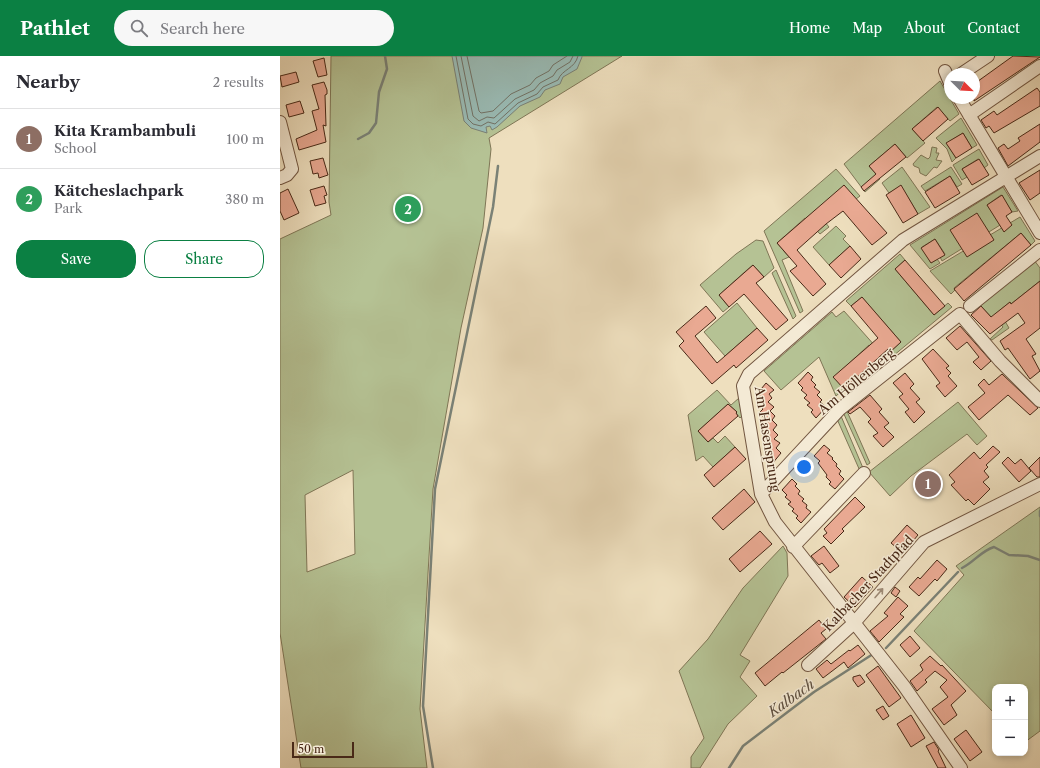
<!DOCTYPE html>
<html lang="en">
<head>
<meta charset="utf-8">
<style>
  :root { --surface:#fff; --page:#f7f7f7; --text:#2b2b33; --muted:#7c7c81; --line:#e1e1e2; --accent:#0b8043 }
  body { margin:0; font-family:"Libre Caslon Text",serif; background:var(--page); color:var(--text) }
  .controls { position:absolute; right:12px; bottom:12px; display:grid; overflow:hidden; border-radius:8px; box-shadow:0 2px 6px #0003 }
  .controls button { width:36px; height:36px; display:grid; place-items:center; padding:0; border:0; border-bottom:1px solid var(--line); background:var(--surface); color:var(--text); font:20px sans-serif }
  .compass { position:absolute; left:664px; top:12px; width:36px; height:36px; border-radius:50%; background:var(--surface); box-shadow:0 2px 6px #0003; rotate:114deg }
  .scale { position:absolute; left:12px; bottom:10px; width:62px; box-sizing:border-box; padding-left:4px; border:2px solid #492917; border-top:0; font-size:11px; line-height:14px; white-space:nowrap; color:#492917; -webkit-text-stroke:3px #f4ead5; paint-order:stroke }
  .you { position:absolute; left:524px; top:411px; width:14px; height:14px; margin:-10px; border:3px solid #fff; border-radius:50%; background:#1a73e8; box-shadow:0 0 0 6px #1a73e833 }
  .badge { display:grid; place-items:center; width:26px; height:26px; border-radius:50%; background:var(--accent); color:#fff; font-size:13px; font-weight:700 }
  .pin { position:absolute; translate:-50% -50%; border:2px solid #fff; box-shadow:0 1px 4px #0006 }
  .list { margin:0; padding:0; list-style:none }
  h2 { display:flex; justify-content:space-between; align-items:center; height:52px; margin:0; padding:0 16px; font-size:17px }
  h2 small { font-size:13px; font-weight:400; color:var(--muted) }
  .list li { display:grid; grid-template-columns:26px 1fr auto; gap:12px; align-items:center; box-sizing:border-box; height:60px; padding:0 16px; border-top:1px solid var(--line) }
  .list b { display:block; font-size:15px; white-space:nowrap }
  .list p { margin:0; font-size:13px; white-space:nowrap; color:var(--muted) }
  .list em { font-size:13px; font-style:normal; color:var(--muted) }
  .actions { display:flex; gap:8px; padding:12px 16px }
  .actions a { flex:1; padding:9px 0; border:1px solid var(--accent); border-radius:16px; text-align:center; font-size:14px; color:var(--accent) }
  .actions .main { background:var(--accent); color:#fff }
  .icon { flex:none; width:22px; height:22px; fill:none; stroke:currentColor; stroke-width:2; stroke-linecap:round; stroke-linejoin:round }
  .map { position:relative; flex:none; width:760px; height:712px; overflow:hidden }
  header { display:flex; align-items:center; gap:24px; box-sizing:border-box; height:56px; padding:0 20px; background:var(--accent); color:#fff }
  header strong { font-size:19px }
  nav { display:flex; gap:22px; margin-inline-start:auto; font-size:14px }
  .search { width:280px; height:36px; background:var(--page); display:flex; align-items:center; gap:10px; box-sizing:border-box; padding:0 14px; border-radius:22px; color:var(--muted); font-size:15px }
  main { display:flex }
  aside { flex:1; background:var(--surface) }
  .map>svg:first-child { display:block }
  .green { fill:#b5c294; stroke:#7f7656; fill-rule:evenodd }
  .water { fill:#9abcb6; stroke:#7a8176 }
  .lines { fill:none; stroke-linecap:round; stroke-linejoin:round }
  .shore { stroke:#727266; stroke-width:1 }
  .stream { stroke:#7a8176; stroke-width:2.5 }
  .building { fill:#e9a992; stroke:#492917 }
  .minor-casing { stroke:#725641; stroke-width:14 }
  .minor { stroke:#f4ead5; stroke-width:12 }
  .oneway { stroke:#9e8a76 }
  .labels { text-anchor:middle; stroke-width:3; stroke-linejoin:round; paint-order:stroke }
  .street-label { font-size:13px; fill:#492917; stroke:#f4ead5 }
  .water-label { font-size:14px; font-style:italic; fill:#5d4e3f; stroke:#f4ead5 }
</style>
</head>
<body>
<header>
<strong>Pathlet</strong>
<div class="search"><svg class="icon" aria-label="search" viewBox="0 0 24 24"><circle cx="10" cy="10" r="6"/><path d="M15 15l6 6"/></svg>Search here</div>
<nav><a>Home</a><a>Map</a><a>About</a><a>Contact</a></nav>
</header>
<main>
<aside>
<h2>Nearby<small>2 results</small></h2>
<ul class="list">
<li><span class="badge" style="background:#8d6e63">1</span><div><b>Kita Krambambuli</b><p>School</p></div><em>100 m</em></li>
<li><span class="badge" style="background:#2e9e5b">2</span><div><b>Kätcheslachpark</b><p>Park</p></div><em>380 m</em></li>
</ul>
<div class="actions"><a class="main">Save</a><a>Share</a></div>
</aside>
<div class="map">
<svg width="760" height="712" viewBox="0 0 760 712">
  <rect width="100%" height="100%" fill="#eedfbe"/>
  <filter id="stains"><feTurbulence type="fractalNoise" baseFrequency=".005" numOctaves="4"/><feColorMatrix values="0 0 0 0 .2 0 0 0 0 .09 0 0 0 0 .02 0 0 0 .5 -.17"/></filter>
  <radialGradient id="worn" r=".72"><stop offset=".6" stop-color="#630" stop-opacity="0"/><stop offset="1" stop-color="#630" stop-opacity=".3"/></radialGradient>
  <path class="green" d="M51,0H342L209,82L211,93L203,172L181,272L153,433L140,653L147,712H21L0,577V183L51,159L49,146ZM73,414L75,498L27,516L25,439Z
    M660,25L679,58L670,65L657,51L632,73L645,87L627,102L615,88L589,110L600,123L585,136L564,108Z
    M681,62L697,89L692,92L683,77L667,87L676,102L672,106L667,93L656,82Z
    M652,91L657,92L656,97H659L656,104L662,105L657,112L654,111L646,120L640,117L639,112L634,110L633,108L641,99L648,103L650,101Z
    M699,93L708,109L704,112L698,103L682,113L687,121L682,124L673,109Z
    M622,111L650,151L638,158L621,130L609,137L602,127Z
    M671,111L682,128L677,131L670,120L645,135L641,130Z
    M556,113L580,140L576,143L535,154L549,171L540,178L525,162L497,187L509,201L502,204L523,255L520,257L484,175Z
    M723,131L738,155L732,156L721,139L707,149L718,165L725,166L662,205L660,201L665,198L655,183L642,191L651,207L657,203L660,207L650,213L630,189Z
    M740,161L755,185L751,189L741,177L674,232L675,234L671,238L650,215Z
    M556,170L566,180L563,183L570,190L549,209L533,191Z
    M476,184L483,185L494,212L484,221L473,209L468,213L439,239L449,251L443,256L420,229L456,198Z
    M620,198L625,204L615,213L654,259L668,247L672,251L613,300L610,296L621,286L586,246L582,241L571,250L566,245Z
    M754,204L760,212V225L731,248L730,246L719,255L729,272L712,284L710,283L723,271L718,265L716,266L699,248Z
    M496,214L516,260L513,263L492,217Z
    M457,247L477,272L445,300L424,276Z
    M564,255L604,300L601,303L589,289L554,321L564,333L556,340L539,301L501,334L484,315L552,256L556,261Z
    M437,334L451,349L459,342L462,360L460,362L456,357L457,356L448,348L418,375L428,386L433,382L438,387L445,380L455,391L433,411L423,400L416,405L408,359Z
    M678,346L707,380L697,389L687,378L631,420L610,440L589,416Z
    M566,353L590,407L587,409L563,356Z
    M561,360L583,412L580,415L557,363Z
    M760,451V675L745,686V631H715V658L634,575L684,519L676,510Z
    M503,490L507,497L508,520L460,599L470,605L460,621L477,640L448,668L420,712H411V701L424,682L399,615L428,583L463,532Z"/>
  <path class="water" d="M172,0H302V1L297,13L283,21L280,28L265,34L260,41L240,50L217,71L212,74L210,70L206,71L207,77L191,72L184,65Z"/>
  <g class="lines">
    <path class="shore" d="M176,0L188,63L193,68L201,70L208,66L215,68L238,47L257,38L263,31L278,24C282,13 295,13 298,0
      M181,0L193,60L199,65L207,61L214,62L235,43L254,34L260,27L273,20L277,14L290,6L293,0
      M187,0L199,55L201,57L213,55L231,38L250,29L256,22L269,15L273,9L287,0"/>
    <path class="stream" d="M78,83L89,77L96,67L99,36L107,13L105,0
      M760,455V460
      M682,512C694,506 701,495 714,491L729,499L748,500L760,504
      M606,592L678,516
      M153,712L143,650L155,433L213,151L218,110
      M449,712L463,690L534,636L593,598"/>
  </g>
  <path class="building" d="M733,0L760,1L694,45V28Z
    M44,2L47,19L38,21L33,5Z
    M16,16L19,26L2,31L0,20Z
    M44,26L47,34V38L45,39L46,70L43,69L46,86L19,94L16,83L37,74L32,55L39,53L32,29Z
    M757,32L760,36V50L714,77L709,70L706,72L701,64L714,55L717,59Z
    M20,45L24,57L9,61L6,49Z
    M658,51L668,63L643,85L632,73Z
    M760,68V86L728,110L718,92L724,88L728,93L740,85L738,82Z
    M683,77L692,92L676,102L666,87Z
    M615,88L626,101L584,135L581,131L596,118L589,110Z
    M43,102L48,119L39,122L38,117L33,118L30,105Z
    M699,103L709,119L692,129L682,113Z
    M760,114V137L750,144L739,127Z
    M670,120L680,137L655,152L645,136Z
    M564,129L607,177L592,189L563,155L546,168L517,194L546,228L533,240L510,215L517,210L497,187Z
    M621,129L638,158L623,167L606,139Z
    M44,130L47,139L44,140L46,147L35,150L30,134Z
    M8,133L19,157L4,164L0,155V137Z
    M722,139L732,156L726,160L732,169L724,176L707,149Z
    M697,157L714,184L687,201L670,174Z
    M741,177L751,189L684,245L674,233Z
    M655,183L665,199L651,207L641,192Z
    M570,190L581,203L561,222L549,209Z
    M625,204L665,250L654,259L615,213Z
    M473,209L484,221L476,227L508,264L496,274L464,238L449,251L439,239Z
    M760,225V272L746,283L756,298L752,300L760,315L750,323L728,292L725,294L720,285L745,267L738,257L710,278L691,259L701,250L711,261L730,246L731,248Z
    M582,241L621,286L610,296L608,293L564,333L553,321L598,282L571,250Z
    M426,250L436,262L415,280L437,307L477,272L488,284L456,312L454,309L432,328L399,290L404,285L396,276Z
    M680,270L711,305L701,314L693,306L699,301L687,286L677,294L666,282Z
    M653,293L669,310L666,312L671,317L668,320L677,330L665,341L656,330L660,327L642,303Z
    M528,316L533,321L531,324L536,329L534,331L540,336L537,339L542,344L540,346L546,351L536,362L531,356L533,354L527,349L530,347L524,342L527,339L521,334L523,332L518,327Z
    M625,317L634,328L630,332L640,343L636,346L645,356L634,367L625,356L629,353L619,341L623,338L613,327Z
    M722,318L758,352L750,359L728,339L699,364L688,351L705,337L698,329L704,323L709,329Z
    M486,327L494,334L489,338L492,342L488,346L494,351L490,355L495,360L492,364L497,369L493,374L498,379L494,383L500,387L496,392L501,397L492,408L486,402L490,398L485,393L488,389L483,385L487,380L482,375L486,371L480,366L484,362L479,357L483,353L477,347L482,342L477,338Z
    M590,339L602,353L599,356L609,367L604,371L614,381L603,391L593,380L598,377L588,366L591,363L580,351L570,358L568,356Z
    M448,348L457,356L456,357L458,360L428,386L418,375Z
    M544,389L550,394L547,397L553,402L552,403L557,408L556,410L561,415L559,418L564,423L555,433L549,428L551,426L546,421L547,419L538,407L540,405L534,400Z
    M713,390L720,396L706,409L708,411L704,415L709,421L703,426L710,433L694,449L688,443L686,445L671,429L675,426L669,419L694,396L700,403Z
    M455,391L466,403L434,431L424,419Z
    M728,401L735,408L741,403L751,415L739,426L722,407Z
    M760,401V421H757L749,412Z
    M512,423L517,428L515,430L520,435L518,438L524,443L522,445L527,449L526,452L531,456L521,467L516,462L518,460L512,455L514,453L508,448L511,446L505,441L507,439L502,434Z
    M464,433L475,446L443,474L432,462Z
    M575,441L585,451L562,473L564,475L551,488L543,480L547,477L544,473Z
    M627,469L638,479L623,497L611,487Z
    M480,475L492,488L460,516L449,503Z
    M544,490L559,510L550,517L542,507L539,509L531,500Z
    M657,504L667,513L657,525L655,523L639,540L629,531L638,521L640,523Z
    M582,521L593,531L575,551L564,541Z
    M615,531L620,535L616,541L611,537Z
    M618,541L628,550L620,558L624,561L599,586L590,575L608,560L604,557Z
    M539,564L546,573L541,577L546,583L503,617L502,616L485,630L475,617Z
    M630,580L640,592L630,601L620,589Z
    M578,589L585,598L568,612L564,606L543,622L536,613L547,604L551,608L569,594L570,595Z
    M650,600L661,610L662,609L686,635L671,649L677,659L664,669L652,653L668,641L660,631L667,624L655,615L645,624L647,626L637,635L630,625L643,614L640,609Z
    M598,610L621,642L609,651L586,619Z
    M580,619L585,626L578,631L573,624V621Z
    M603,650L609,660L603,664L596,654Z
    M631,659L645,682L631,691L617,668Z
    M686,674L702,696L690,705L674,683Z
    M654,686L659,694L658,695L666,712H658L646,690Z"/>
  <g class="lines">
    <defs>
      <path id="minor" d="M665,15L670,27
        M681,18L708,0
        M679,42L760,177
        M689,59L760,10
        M0,66L12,113L7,119L0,122
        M690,250L760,194
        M481,438L560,353L680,258L720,305L760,345
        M513,491L584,417
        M528,609L574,567L644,486L760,428
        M681,712L624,630L495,466L481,438L463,330L469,318L623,184L760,100"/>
    </defs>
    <use href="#minor" class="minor-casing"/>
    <use href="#minor" class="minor"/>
  </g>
  <defs><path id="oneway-shaft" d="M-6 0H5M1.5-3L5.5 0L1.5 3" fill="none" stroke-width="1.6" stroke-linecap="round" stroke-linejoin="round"/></defs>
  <use class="oneway" href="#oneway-shaft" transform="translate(599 537) rotate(-49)"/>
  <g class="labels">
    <g class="street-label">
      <text transform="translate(576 325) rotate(-40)" y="5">Am Höllenberg</text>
      <text transform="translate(488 383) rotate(81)" y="5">Am Hasensprung</text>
      <text transform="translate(588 527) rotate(-47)" y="5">Kalbacher Stadtpfad</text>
    </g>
    <g class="water-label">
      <text transform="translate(511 642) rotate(-36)" y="5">Kalbach</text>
    </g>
  </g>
  <rect width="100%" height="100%" filter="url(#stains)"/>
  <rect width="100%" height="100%" fill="url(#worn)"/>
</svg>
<div class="controls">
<button>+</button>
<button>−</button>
</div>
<svg class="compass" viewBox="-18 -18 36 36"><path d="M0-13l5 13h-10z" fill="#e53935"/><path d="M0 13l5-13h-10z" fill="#7c7c81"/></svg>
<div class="scale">50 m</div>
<div class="you"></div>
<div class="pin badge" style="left:648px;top:428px;background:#8d6e63">1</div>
<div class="pin badge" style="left:128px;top:153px;background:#2e9e5b">2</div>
</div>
</main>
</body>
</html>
